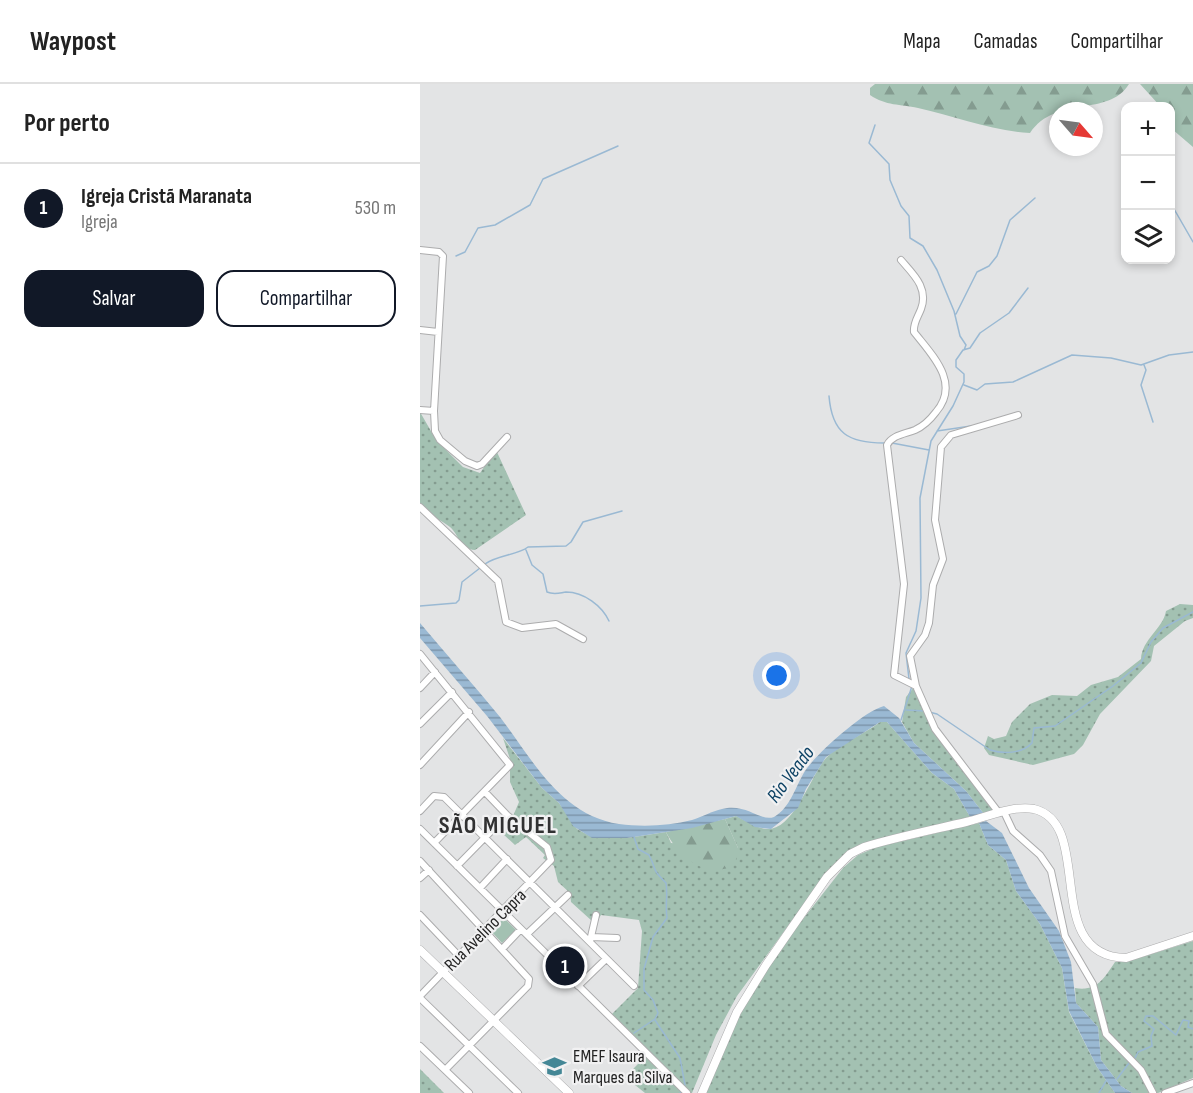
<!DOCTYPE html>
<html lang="pt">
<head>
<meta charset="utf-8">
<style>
  :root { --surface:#fff; --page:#f6f6f6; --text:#222; --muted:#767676; --line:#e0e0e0; --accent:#111827 }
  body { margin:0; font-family:"Sofia Sans Condensed",sans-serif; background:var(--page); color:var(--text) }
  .controls { position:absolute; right:18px; top:18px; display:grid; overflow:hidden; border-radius:12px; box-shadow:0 3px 9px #0003 }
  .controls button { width:54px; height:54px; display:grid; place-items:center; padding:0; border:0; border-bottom:2px solid var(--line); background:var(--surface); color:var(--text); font:30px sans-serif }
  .compass { position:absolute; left:629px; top:18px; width:54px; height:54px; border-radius:50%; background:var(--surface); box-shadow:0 3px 9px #0003; rotate:118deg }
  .you { position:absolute; left:357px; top:592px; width:21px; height:21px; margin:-15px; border:4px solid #fff; border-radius:50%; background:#1a73e8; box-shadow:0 0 0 9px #1a73e833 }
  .badge { display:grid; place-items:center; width:39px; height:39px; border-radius:50%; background:var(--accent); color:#fff; font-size:20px; font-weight:700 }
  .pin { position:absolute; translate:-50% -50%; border:3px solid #fff; box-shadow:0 2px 6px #0006 }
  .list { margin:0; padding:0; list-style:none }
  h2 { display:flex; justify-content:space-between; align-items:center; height:78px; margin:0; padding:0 24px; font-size:26px }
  h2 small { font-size:20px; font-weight:400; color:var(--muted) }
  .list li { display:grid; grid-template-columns:39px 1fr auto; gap:18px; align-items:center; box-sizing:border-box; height:90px; padding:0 24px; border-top:2px solid var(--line) }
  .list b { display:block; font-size:22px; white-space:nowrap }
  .list p { margin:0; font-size:20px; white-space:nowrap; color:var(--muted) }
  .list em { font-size:20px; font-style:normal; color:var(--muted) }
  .actions { display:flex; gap:12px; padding:18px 24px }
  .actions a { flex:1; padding:14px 0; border:2px solid var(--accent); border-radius:18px; text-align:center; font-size:21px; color:var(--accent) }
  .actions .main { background:var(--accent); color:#fff }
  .icon { flex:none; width:33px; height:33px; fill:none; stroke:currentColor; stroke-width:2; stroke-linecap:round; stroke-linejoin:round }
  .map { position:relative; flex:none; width:773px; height:1009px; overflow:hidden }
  header { display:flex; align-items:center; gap:36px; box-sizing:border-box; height:84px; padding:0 30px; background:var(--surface); border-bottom:2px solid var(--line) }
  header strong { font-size:28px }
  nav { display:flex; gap:33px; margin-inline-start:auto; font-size:21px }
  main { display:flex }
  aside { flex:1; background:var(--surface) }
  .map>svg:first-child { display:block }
  .grass { fill:url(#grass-dots) }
  .forest { fill:url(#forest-firs) }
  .green { fill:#a3c1b2 }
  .water { fill:url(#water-rules) }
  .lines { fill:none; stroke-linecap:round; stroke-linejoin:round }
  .stream { stroke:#9ab9d3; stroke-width:1.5 }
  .minor-casing { stroke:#acacad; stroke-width:8 }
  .major-casing { stroke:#acacad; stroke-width:9 }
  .minor { stroke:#fff; stroke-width:6 }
  .major { stroke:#fff; stroke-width:8 }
  .labels { text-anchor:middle; stroke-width:4.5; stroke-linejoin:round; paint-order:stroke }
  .street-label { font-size:18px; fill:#232323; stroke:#f1f1f2 }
  .poi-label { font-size:18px; fill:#232323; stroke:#f1f1f2; text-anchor:start }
  .water-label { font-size:20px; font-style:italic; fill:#0e4365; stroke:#f1f1f2 }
  .district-label { font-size:24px; font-weight:bold; letter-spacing:1.5px; fill:#313132; stroke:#f1f1f2 }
</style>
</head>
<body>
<header>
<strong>Waypost</strong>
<nav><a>Mapa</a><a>Camadas</a><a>Compartilhar</a></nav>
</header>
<main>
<aside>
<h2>Por perto<small></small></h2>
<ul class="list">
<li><span class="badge">1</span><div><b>Igreja Cristã Maranata</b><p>Igreja</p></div><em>530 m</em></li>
</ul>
<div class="actions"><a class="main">Salvar</a><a>Compartilhar</a></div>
</aside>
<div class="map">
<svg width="773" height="1009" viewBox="0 0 773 1009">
  <defs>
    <pattern id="grass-dots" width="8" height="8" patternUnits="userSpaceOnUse" patternTransform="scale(1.5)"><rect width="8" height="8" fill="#a3c1b2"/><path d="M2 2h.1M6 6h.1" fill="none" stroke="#849c90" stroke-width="1.8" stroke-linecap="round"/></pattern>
    <pattern id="forest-firs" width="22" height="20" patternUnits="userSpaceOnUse" patternTransform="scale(1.5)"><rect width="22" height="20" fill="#a3c1b2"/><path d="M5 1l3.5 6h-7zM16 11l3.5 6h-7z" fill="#849c90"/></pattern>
    <pattern id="water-rules" width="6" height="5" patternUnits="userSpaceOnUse" patternTransform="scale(1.5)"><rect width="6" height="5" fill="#9ab9d3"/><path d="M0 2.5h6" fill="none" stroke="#7d96ab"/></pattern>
  </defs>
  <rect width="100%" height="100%" fill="#e3e4e5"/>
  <path class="grass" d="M0,328L15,354L30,370L43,383L60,389L76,366L106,431L55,466C40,465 39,451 30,443C21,436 9,431 0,424Z
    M760,520L773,521V534L765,537L734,562L731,577L680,630L663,661L654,670L613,681L569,671L564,664L568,652L574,655L586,652L592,638L610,620L632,611L657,612L671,601L698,593L721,575C722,555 743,545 746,527Z
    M494,603L508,621L518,647L580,726L564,730L546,707L494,659L482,638L486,613Z
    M460,638H467L512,689L534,705L550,733L439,762L397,802L317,912L296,951L272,1009H225L205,993L229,969L190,932L218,904L222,847L219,836L181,831L176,839L172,837L151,818L150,809L138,798L134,782L123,774L125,771L106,753L95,761L83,750L98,737L93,732L99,718L90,698V675L83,654L122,704L139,719L157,745L172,753L186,754H207L246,748L251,759L318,764L305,735L316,732C325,736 336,744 346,745C373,748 391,691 406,674C420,659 443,651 460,638Z
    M559,739L568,761L586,776L596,807L620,840L642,884L649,928L677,983L695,1009H281L299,962L354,872L423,784L438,771L457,763Z
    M773,857V994L738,1009H712L701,1002L681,976L678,943L656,919L655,904C677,908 684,894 695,878H706Z
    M0,985L24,1009H0Z"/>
  <path class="forest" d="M455,0H709C688,34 637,10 610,49C572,47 535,32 498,24C480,20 466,22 450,11V4Z
    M720,0H773V63L752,45L750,22H740Z
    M305,735L318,764L316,780C288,797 259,774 246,748Z"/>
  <path class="green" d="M84,834L96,846L82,859L70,846Z"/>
  <path class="water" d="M0,539C26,570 54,601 80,633C113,676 140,731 199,740C222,743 249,742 272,736C282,733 292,727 302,725C327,719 340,738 354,733C371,723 375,703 385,687C397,669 444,627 464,622L479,634L494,659L546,707L564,730L550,733L534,705L512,689L467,638H460L406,673L386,705L378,724L351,745L335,743L316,732L272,744L207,754H172L153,742L139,719L122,704L67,632L0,554Z
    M566,737L582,749L609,804L639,847L651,878L656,919L678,943L681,976L701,1002L712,1009H695L677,983L649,927L642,884L620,840L596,807L586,776L568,761L559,739Z"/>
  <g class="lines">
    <path class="stream" d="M455,41L449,59L469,80L470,96L481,122L489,132L490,154L503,162L517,186L534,227L540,252L546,261L544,266
      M750,118L773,158
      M36,172L45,168L58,144L75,141L110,121L123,95L198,62
      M536,230L557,188L569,182L577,172L590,136L615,114
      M724,281L726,286L721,301L733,338
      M544,301L557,306L565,300L593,298L652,271L691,274L721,281L749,271L773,268
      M409,312C412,350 429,359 464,359
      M517,347L551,342
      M472,359L509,366
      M106,466L112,481L123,490L127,508C134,511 139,509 146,508C164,508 182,522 189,537
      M65,480C77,471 98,471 108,463L146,462L151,458L163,438L202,427
      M0,522L36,519L39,516L42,498L60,484
      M489,595L486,569L496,547L501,514L500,414L511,357L533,322L544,298V290L536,283V276L543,266L550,264L560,249L589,229L608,204
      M486,626L505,627
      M509,628L517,630L570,666C583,670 602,670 612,659L614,644L635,642L693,602L721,579L731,558L743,544L773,528
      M481,636L492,602
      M235,936L260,974L265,1001
      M214,949L235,935L238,929L233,916L224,906V885L233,853L247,834C245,822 248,811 246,799C230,783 238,788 229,771L218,765L214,753
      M715,974L718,968L732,962L731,952L734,945L724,937L726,932H733L756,951L763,936L769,937L768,943L773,945
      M697,995L709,979
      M260,1009L261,1008
      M679,1009L686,997"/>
    <defs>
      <path id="minor" d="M0,166L19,168L23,172L14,327L15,347L20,356L45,377L57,382L62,380L87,353
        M481,176C493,190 509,204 501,225C498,233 493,239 494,248C512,271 541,299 516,328C510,336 504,342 495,346C485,350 472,351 467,361L484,500L474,591L496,602L515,645L579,729
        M0,246L18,248
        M0,326L14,327
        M0,423L78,497L86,538L102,544L136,540L163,555
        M0,570L90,681L14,759
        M496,602L490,572L505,551L509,539L513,501L523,475L515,436L521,363L531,351L598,331
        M0,604L15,588
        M0,640L32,608
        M0,681L49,628
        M0,727L14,712L24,713L214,902
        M584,728L593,747L620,771L631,787L645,852L673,900L686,950L721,986L733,1009
        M0,745L267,1009
        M0,777L109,895L108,902L25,986
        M37,782L87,731
        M0,794L9,786
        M60,804L87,775
        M0,831L39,872
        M107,850L148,811
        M171,853L197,854
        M170,857L176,831
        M83,864L101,845
        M158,902L186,875
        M0,912L131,776L127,763L87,731L65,708
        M0,914L98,1009
        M0,962L49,1009
        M745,1009L773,999"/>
      <path id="major" d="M0,866L149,1009
        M282,1009L317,928L346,881L407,793L430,770L444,763C477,753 512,746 546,738C567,733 593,721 614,725C676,740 620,872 706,874L773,852"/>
    </defs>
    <use href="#minor" class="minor-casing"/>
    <use href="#major" class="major-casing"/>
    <use href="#minor" class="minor"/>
    <use href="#major" class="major"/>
  </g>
  <defs>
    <symbol id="school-bare" viewBox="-9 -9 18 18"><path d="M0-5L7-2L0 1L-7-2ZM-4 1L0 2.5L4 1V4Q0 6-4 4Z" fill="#448796" stroke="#f1f1f2" stroke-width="2.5" paint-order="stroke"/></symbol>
  </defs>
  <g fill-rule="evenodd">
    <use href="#school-bare" x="118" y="966" width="33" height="33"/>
  </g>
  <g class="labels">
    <g class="street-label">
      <text transform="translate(65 846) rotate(-45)" y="6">Rua Avelino Capra</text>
    </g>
    <g class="poi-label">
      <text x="153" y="978">EMEF Isaura<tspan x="153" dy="21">Marques da Silva</tspan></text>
    </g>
    <g class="water-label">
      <text transform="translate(370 690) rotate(-53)" y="7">Rio Veado</text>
    </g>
    <g class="district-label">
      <text x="78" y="749">SÃO MIGUEL</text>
    </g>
  </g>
</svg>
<div class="controls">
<button>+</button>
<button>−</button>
<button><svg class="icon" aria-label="layers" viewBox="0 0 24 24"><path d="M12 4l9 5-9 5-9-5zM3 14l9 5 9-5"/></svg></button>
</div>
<svg class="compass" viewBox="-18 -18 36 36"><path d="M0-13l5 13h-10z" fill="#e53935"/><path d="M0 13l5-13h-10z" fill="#767676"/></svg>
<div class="you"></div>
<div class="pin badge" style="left:145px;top:882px">1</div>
</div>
</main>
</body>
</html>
